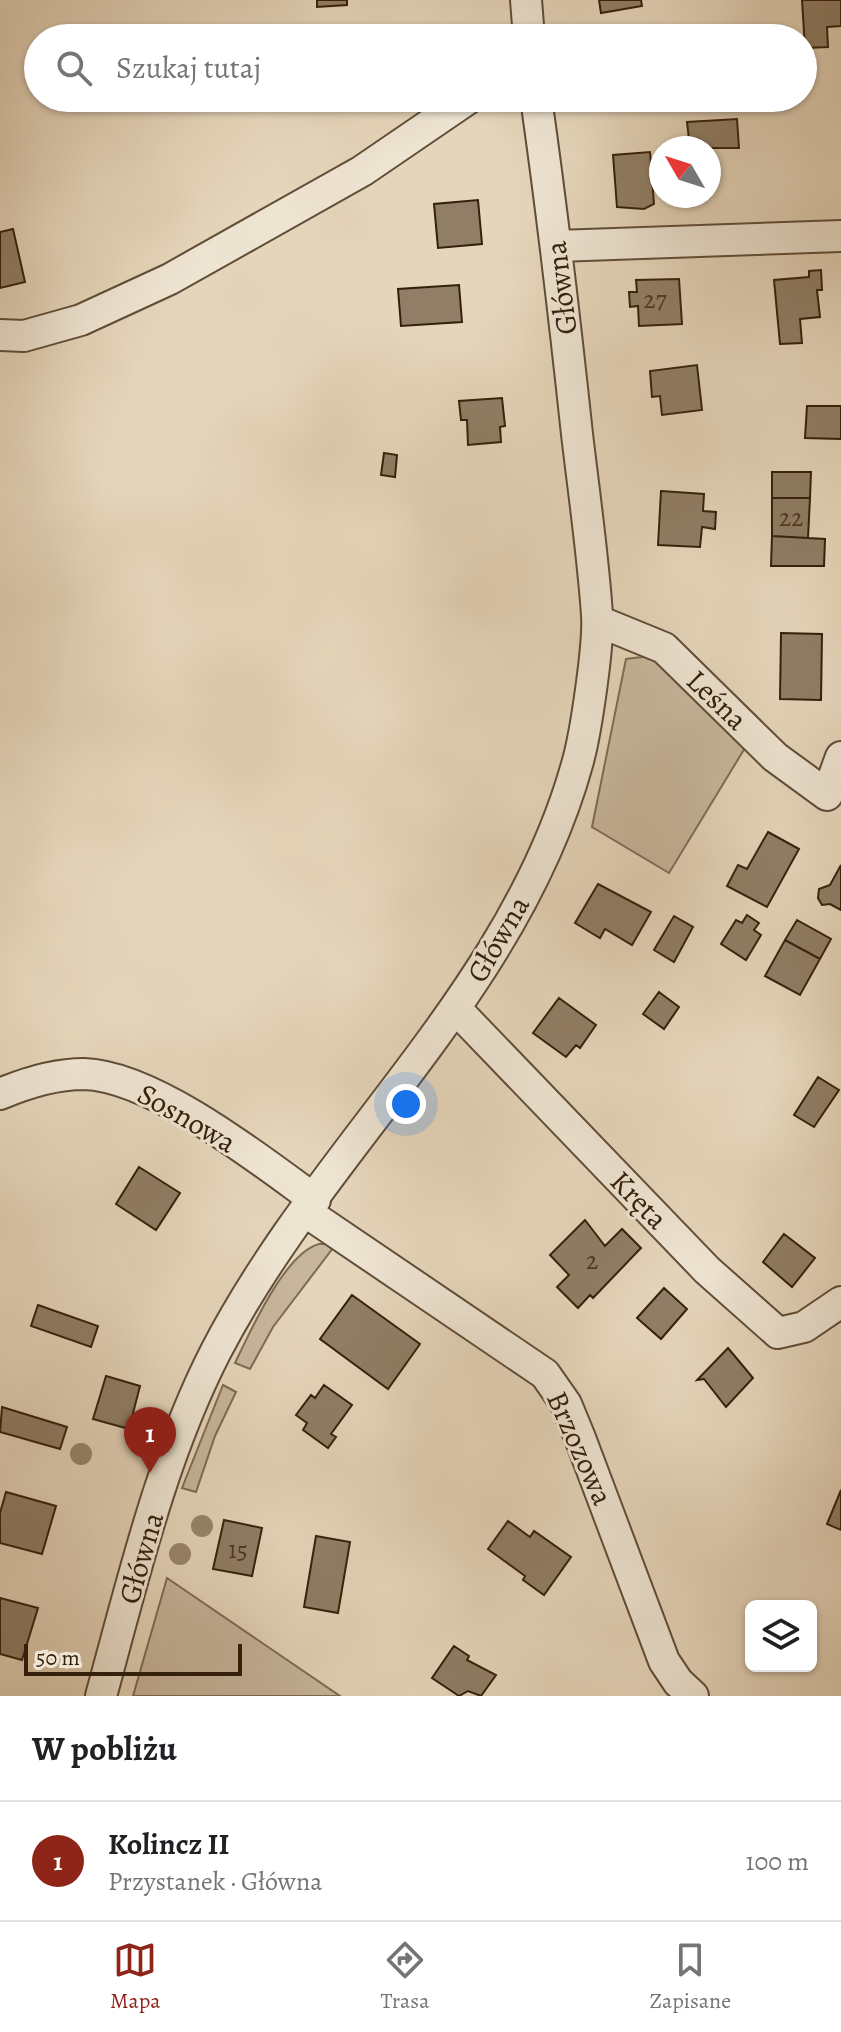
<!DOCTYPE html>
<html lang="pl">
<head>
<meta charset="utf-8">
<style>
  :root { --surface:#fff; --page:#f6f6f6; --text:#202124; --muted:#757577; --line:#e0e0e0; --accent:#8f2418 }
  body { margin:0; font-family:Alegreya,serif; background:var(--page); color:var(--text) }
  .controls { position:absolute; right:24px; bottom:24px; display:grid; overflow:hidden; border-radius:12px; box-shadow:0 2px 6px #0004 }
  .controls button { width:72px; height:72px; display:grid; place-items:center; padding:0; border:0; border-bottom:2px solid var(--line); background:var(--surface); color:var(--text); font:40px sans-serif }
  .compass { position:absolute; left:649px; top:136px; width:72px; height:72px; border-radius:50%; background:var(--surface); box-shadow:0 2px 6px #0004; rotate:309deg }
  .scale { position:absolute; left:24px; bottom:20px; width:218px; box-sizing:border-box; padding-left:8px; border:4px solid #34200b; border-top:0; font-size:22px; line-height:28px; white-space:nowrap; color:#34200b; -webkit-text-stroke:6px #eee4d2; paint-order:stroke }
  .you { position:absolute; left:406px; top:1104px; width:28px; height:28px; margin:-20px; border:6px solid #fff; border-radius:50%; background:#1a73e8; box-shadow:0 0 0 12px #1a73e833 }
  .badge { display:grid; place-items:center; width:52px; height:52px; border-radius:50%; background:var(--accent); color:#fff; font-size:26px; font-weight:700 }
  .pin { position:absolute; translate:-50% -66px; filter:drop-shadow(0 2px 4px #0008) }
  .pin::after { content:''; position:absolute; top:42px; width:28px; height:24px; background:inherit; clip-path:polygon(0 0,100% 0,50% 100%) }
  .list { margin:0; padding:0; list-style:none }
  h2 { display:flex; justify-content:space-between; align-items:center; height:104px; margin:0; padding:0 32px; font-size:34px }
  h2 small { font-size:26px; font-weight:400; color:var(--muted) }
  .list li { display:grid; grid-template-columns:52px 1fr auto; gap:24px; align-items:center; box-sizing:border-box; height:120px; padding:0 32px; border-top:2px solid var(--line) }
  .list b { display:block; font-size:30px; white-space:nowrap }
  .list p { margin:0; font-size:26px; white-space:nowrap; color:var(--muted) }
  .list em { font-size:26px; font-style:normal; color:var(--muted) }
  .icon { flex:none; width:44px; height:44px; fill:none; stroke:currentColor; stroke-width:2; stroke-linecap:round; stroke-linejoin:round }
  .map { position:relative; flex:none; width:841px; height:1696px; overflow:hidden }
  .search { position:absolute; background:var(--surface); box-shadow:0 2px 6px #0004; left:24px; right:24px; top:24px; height:88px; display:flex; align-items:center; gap:20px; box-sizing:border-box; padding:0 28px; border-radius:44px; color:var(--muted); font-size:30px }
  .sheet { height:224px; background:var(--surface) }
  nav { display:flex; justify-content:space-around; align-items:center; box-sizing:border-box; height:112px; border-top:2px solid var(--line); background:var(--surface); font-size:22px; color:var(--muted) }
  nav a { display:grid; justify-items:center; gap:4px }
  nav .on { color:var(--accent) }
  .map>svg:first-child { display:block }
  .green { fill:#c7b69c; stroke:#7e6b54; stroke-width:2 }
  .building { fill:#907e66; stroke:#34200b; stroke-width:2 }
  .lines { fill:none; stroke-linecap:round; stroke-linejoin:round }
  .minor-casing { stroke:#604d37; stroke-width:34 }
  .minor { stroke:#eee4d2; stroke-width:30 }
  .tree { fill:#98866e }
  .labels { text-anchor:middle; stroke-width:6; stroke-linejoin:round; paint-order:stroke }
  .number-label { font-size:26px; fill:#4b3822 }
  .street-label { font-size:30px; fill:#34200b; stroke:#eee4d2 }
</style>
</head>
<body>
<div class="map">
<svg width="841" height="1696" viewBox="0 0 841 1696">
  <rect width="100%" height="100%" fill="#e5d5ba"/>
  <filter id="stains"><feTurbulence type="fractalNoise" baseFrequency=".0025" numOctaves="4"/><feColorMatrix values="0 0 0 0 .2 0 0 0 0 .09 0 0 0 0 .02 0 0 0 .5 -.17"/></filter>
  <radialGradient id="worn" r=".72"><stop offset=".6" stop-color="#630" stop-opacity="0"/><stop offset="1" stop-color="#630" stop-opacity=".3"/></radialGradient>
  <path class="green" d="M650,656L748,743L669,873L592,827L626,659Z
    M319,1244H336L273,1327L250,1369L235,1363C251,1330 285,1253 319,1244Z
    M223,1385L236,1392L215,1436L196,1492L182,1488Z
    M167,1578L340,1696H133Z"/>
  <path class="building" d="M317,0H347V5L317,7Z
    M599,0H641L642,6L601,13Z
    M802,0H841V26L827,27L828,47L805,48Z
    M737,119L739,148H690L687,122Z
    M650,152L654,204L644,209L617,207L613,155Z
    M478,200L482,244L438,248L434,204Z
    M13,229L25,282L0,288V232Z
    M821,270L822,290H817L820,317L800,319L802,343L780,344L774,280L809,277V271Z
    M679,279L682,324L639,326L638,306L630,307L629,292H637L636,280Z
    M459,285L462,322L401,326L398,289Z
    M697,365L702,410L662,415L660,396L652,397L650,371Z
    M502,398L505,426L500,427L501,442L468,445L467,420H461L459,401Z
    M807,406H841V439L805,438Z
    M384,453L397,455L395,477L381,475Z
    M772,472H811L810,498H772Z
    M661,491L704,494L703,511L716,512L715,529L702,527L700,547L658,545Z
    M772,498H810L808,538L772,536Z
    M772,536L825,539L824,566H771Z
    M781,633L822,634L821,700L780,699Z
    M768,832L799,849L767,907L727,886L738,865L747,869Z
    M841,865V910L830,904L822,905L818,898L819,889L830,885Z
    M598,884L651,912L632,945L605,929L600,938L575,923Z
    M747,915L759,923L754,930L761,935L746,960L721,944L736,920L742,923Z
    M674,916L693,927L674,962L654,950Z
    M797,920L831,939L820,959L785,940Z
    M785,940L820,959L800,995L765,976Z
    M659,992L679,1007L664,1029L643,1014Z
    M559,998L596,1025L580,1048L576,1045L566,1057L533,1033Z
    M818,1077L839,1090L814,1127L794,1115Z
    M139,1167L180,1193L156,1230L116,1204Z
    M585,1220L605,1246L622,1229L641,1248L593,1298L590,1295L578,1308L557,1287L569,1275L550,1255Z
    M784,1234L815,1258L792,1287L763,1262Z
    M664,1288L687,1309L661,1339L637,1318Z
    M352,1295L420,1344L388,1389L320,1339Z
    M38,1305L98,1326L91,1347L31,1326Z
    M728,1348L753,1378L726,1407L704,1379L697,1380Z
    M106,1376L140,1386L129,1429L93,1419Z
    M324,1385L352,1405L331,1434L336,1437L328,1448L303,1430L307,1423L296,1415L311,1395L315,1398Z
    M2,1407L67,1427L60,1449L0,1432Z
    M841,1490V1530L827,1524Z
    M6,1492L56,1506L42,1554L0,1543V1513Z
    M224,1520L262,1528L252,1576L213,1569Z
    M508,1521L530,1537L534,1531L571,1557L544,1595L523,1580L525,1576L488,1549Z
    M316,1536L350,1542L338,1613L304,1607Z
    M0,1598L38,1608L22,1660L0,1654Z
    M454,1646L469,1656L467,1660L496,1675L481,1696L468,1691L459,1696L432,1678Z"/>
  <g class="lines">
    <defs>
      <path id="minor" d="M526,0L529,38
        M557,246L841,236
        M0,335L24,336L81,320L170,279L362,171L469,98
        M598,621L664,648L775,757L827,795L841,757
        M456,1009L707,1270L778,1333L804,1327L841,1302
        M0,1094C26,1083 55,1074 84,1074C153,1076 259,1159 315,1200
        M306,1212L545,1374L566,1404L580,1438L664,1661L678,1682L693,1696
        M101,1696C133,1580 161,1458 216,1351C322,1146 515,992 578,761C586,732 599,644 597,615C593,555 584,494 577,434C565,322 552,210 536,98"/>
    </defs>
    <use href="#minor" class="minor-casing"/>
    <use href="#minor" class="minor"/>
  </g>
  <g class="tree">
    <circle cx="155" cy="1432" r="11"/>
    <circle cx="81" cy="1454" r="11"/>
    <circle cx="202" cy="1526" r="11"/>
    <circle cx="180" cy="1554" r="11"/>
  </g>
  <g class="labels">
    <g class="number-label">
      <text x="655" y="308">27</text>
      <text x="791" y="526">22</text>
      <text x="592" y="1269">2</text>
      <text x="238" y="1558">15</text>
    </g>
    <g class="street-label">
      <text transform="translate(561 288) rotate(-97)" y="10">Główna</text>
      <text transform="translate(717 700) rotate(44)" y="10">Leśna</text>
      <text transform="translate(498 939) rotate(-60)" y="10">Główna</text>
      <text transform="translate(187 1118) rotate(30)" y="10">Sosnowa</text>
      <text transform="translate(639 1200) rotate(46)" y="10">Kręta</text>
      <text transform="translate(580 1448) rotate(66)" y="10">Brzozowa</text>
      <text transform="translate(141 1558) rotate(-74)" y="10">Główna</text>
    </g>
  </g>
  <rect width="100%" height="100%" filter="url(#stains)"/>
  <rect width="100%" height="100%" fill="url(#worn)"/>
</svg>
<div class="controls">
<button><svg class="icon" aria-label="layers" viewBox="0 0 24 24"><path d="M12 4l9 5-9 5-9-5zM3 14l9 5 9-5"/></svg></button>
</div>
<svg class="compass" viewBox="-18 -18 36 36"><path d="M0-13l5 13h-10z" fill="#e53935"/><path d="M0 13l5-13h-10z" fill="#757577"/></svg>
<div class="scale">50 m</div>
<div class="you"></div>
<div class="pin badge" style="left:150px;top:1473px">1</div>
<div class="search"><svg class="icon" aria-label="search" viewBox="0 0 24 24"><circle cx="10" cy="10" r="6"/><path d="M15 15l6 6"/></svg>Szukaj tutaj</div>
</div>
<section class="sheet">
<h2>W pobliżu<small></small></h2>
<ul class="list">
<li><span class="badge">1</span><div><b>Kolincz II</b><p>Przystanek · Główna</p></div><em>100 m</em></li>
</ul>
</section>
<nav>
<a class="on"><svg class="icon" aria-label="map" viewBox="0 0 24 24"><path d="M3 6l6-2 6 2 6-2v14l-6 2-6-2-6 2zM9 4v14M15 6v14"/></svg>Mapa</a>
<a><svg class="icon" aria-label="directions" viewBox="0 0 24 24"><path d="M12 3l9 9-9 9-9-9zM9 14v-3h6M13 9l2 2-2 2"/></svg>Trasa</a>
<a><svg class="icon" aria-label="saved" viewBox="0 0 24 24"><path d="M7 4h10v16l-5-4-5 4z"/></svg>Zapisane</a>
</nav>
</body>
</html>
